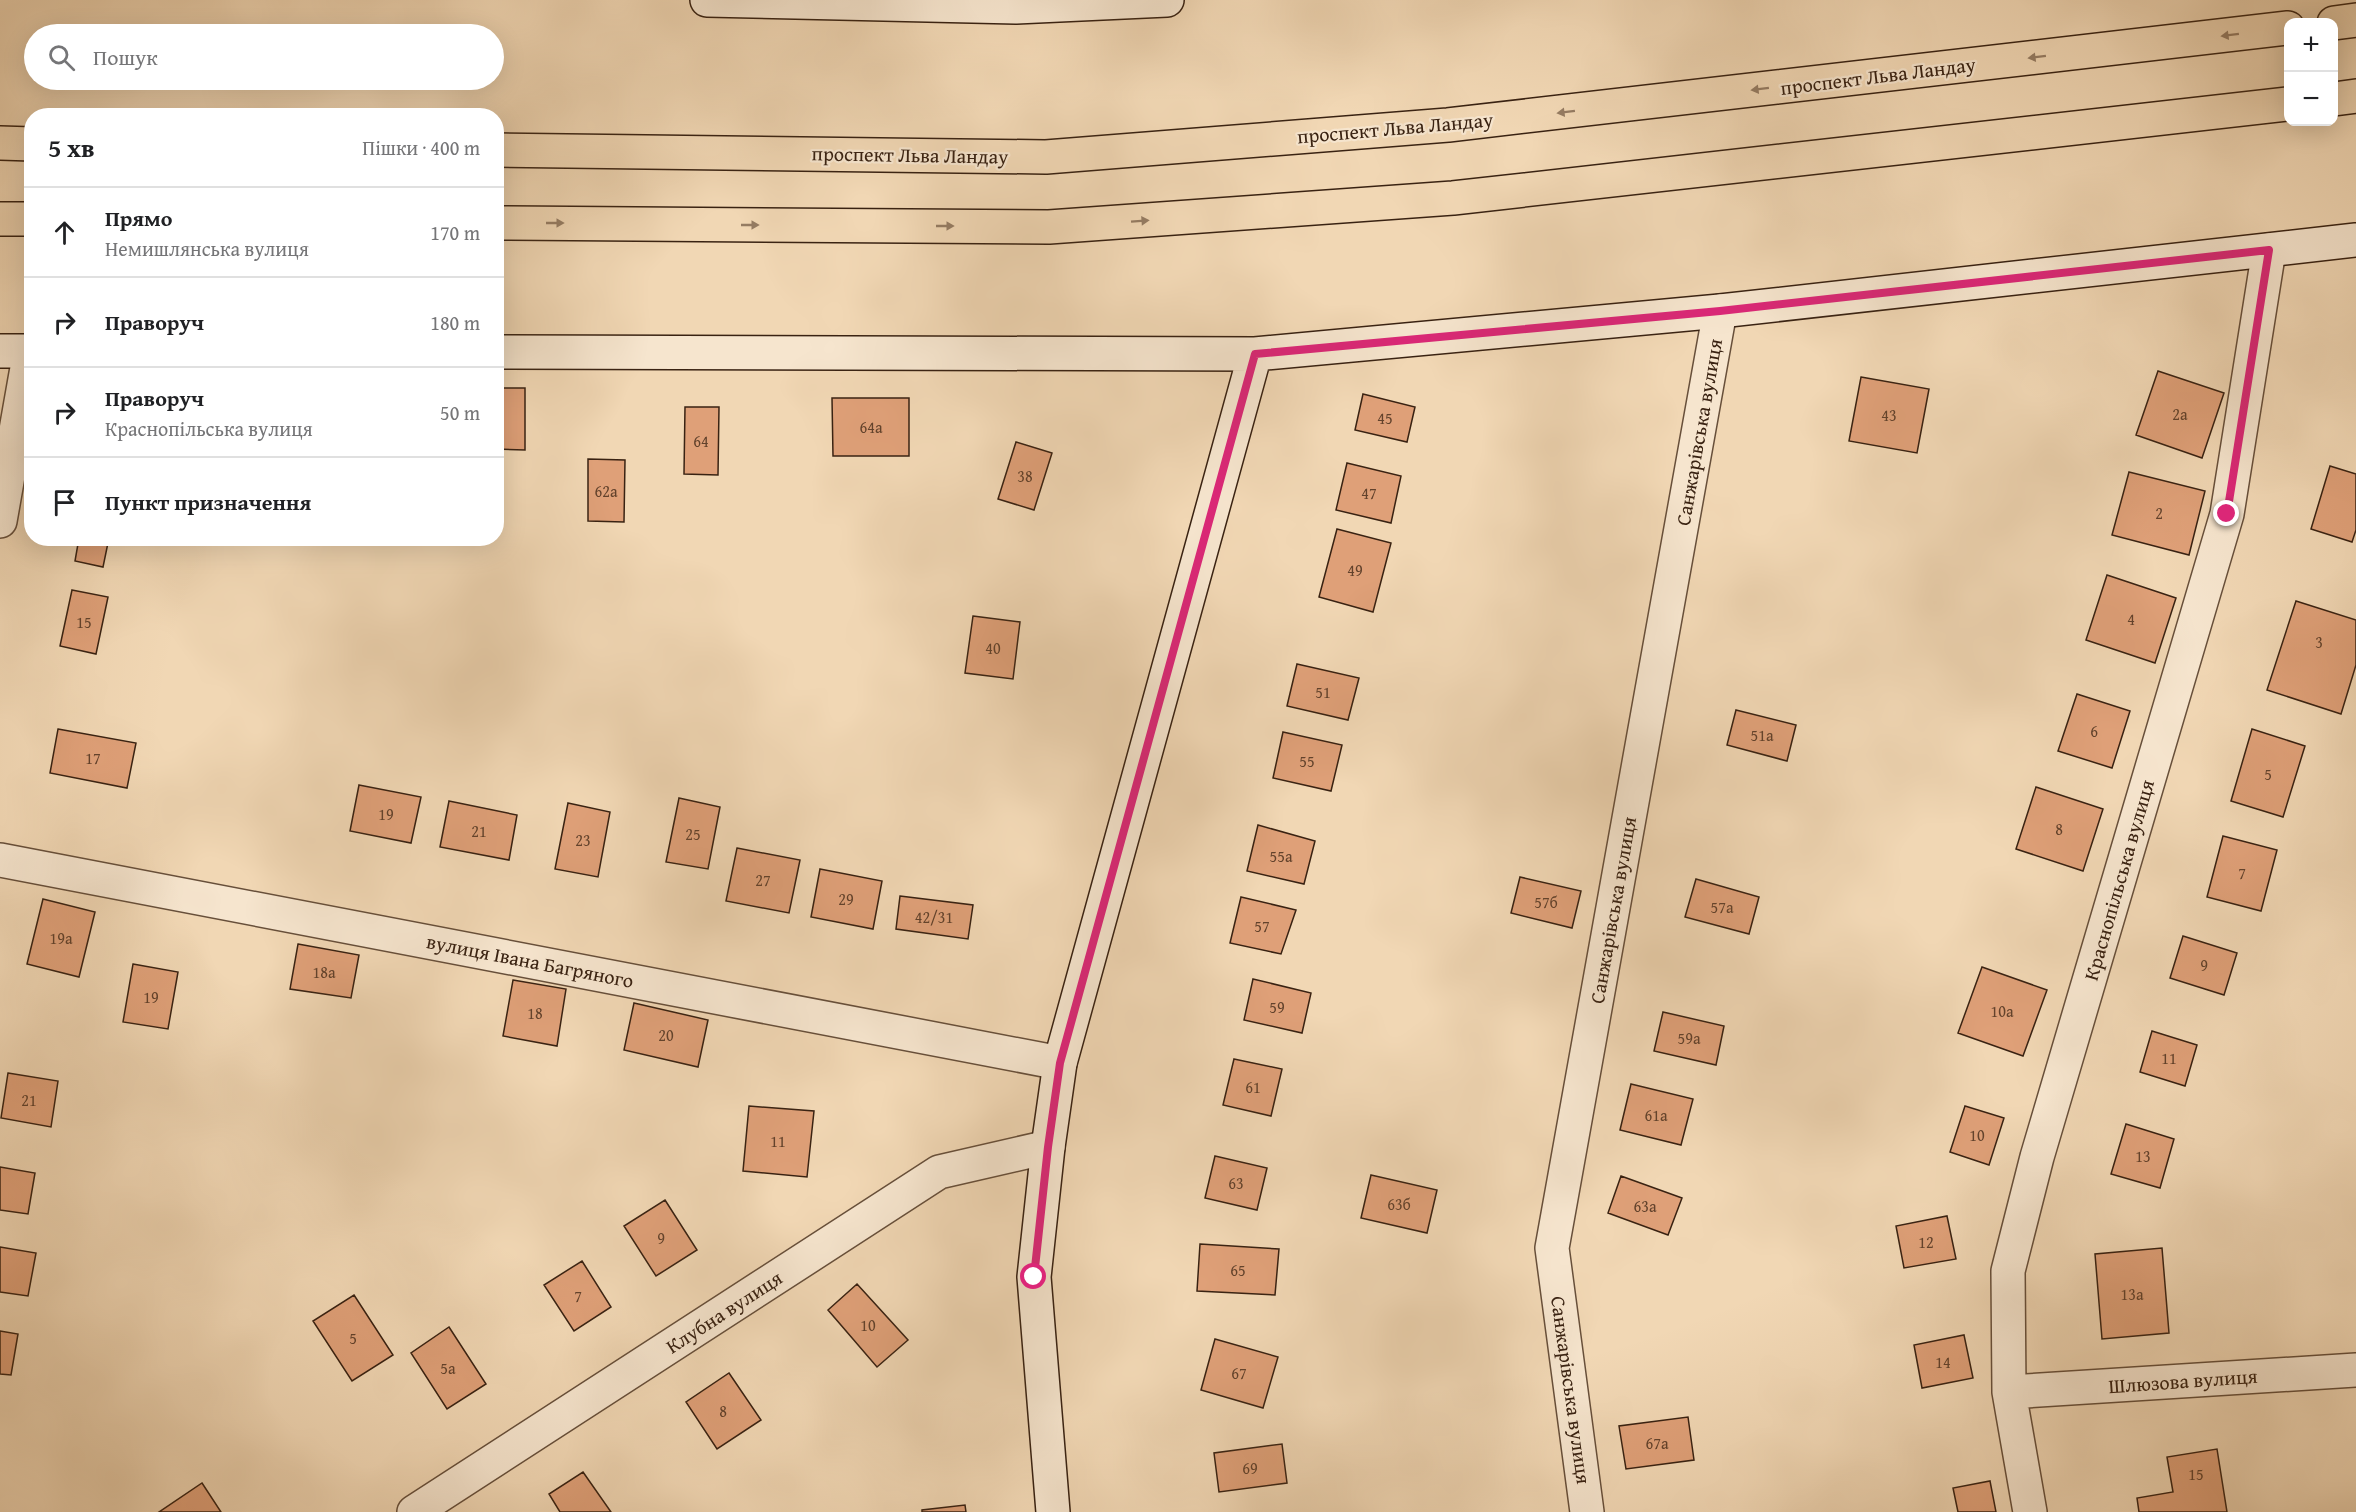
<!DOCTYPE html>
<html lang="uk">
<head>
<meta charset="utf-8">
<style>
  :root { --surface:#fff; --page:#f6f6f6; --text:#202124; --muted:#757577; --line:#e0e0e0 }
  body { margin:0; font-family:"Gentium Book Plus",serif; background:var(--page); color:var(--text) }
  .controls { position:absolute; right:18px; top:18px; display:grid; overflow:hidden; border-radius:12px; box-shadow:0 6px 24px #0002 }
  .controls button { width:54px; height:54px; display:grid; place-items:center; padding:0; border:0; border-bottom:2px solid var(--line); background:var(--surface); color:var(--text); font:30px sans-serif }
  .stop { position:absolute; width:18px; height:18px; margin:-14px; border:4px solid #db2777; border-radius:50%; background:#fff }
  .stop.end { background:#db2777; border-color:#fff; box-shadow:0 2px 6px #0008 }
  .list { margin:0; padding:0; list-style:none }
  h2 { display:flex; justify-content:space-between; align-items:center; height:78px; margin:0; padding:0 24px; font-size:26px }
  h2 small { font-size:20px; font-weight:400; color:var(--muted) }
  .list li { display:grid; grid-template-columns:39px 1fr auto; gap:18px; align-items:center; box-sizing:border-box; height:90px; padding:0 24px; border-top:2px solid var(--line) }
  .list b { display:block; font-size:22px; white-space:nowrap }
  .list p { margin:0; font-size:20px; white-space:nowrap; color:var(--muted) }
  .list em { font-size:20px; font-style:normal; color:var(--muted) }
  .icon { flex:none; width:33px; height:33px; fill:none; stroke:currentColor; stroke-width:2; stroke-linecap:round; stroke-linejoin:round }
  .map { position:relative; flex:none; width:2356px; height:1512px; overflow:hidden }
  .search { position:absolute; background:var(--surface); box-shadow:0 6px 24px #0002; left:24px; top:24px; width:480px; height:66px; display:flex; align-items:center; gap:15px; box-sizing:border-box; padding:0 21px; border-radius:33px; color:var(--muted); font-size:22px }
  .panel { position:absolute; background:var(--surface); box-shadow:0 6px 24px #0002; left:24px; top:108px; width:480px; height:438px; border-radius:24px }
  .map>svg:first-child { display:block }
  .building { fill:#dfa078; stroke:#392212; stroke-width:1.5 }
  .lines { fill:none; stroke-linecap:round; stroke-linejoin:round }
  .street-casing { stroke:#674f3a; stroke-width:36 }
  .secondary-casing { stroke:#392212; stroke-width:36 }
  .primary-casing { stroke:#392212; stroke-width:36 }
  .street { stroke:#f6e5ce; stroke-width:33 }
  .secondary { stroke:#f6e5ce; stroke-width:33 }
  .primary { stroke:#f1d7b4; stroke-width:33 }
  .oneway { fill:#957c63 }
  .route { stroke:#db2777; stroke-width:8 }
  .labels { text-anchor:middle; stroke-width:4.5; stroke-linejoin:round; paint-order:stroke }
  .number-label { font-size:16px; fill:#62422c }
  .street-label { font-size:20px; fill:#392212; stroke:#f6e5ce }
</style>
</head>
<body>
<div class="map">
<svg width="2356" height="1512" viewBox="0 0 2356 1512">
  <rect width="100%" height="100%" fill="#f1d7b4"/>
  <filter id="stains"><feTurbulence type="fractalNoise" baseFrequency=".00333" numOctaves="4"/><feColorMatrix values="0 0 0 0 .2 0 0 0 0 .09 0 0 0 0 .02 0 0 0 .5 -.17"/></filter>
  <radialGradient id="worn" r=".72"><stop offset=".6" stop-color="#630" stop-opacity="0"/><stop offset="1" stop-color="#630" stop-opacity=".3"/></radialGradient>
  <path class="building" d="M2158,371L2224,393L2202,458L2136,435Z
    M1861,377L1929,389L1917,453L1849,441Z
    M496,388H525V450L496,449Z
    M1363,394L1415,407L1407,442L1355,430Z
    M832,398H909V456H833Z
    M685,407H719L718,475L684,474Z
    M1016,442L1052,453L1034,510L998,499Z
    M588,459L625,460L624,522L588,521Z
    M1347,463L1401,476L1391,523L1336,510Z
    M2330,466L2356,474V530L2352,542L2311,529Z
    M2129,472L2205,491L2189,555L2112,535Z
    M1337,529L1391,543L1373,612L1319,597Z
    M79,538H109L103,567L75,561Z
    M2107,575L2176,598L2155,663L2086,640Z
    M72,590L108,597L96,654L60,646Z
    M2296,601L2356,620V665L2341,714L2267,690Z
    M973,616L1020,622L1013,679L965,673Z
    M1297,664L1359,678L1348,720L1287,706Z
    M2077,694L2130,711L2112,768L2058,751Z
    M1736,710L1796,725L1787,761L1727,745Z
    M58,729L136,743L127,788L50,773Z
    M2252,729L2305,746L2283,817L2231,801Z
    M1283,732L1342,745L1331,791L1273,778Z
    M359,785L421,797L411,843L350,831Z
    M2036,787L2103,809L2083,871L2016,849Z
    M679,798L720,807L708,869L666,862Z
    M449,801L517,815L509,860L440,847Z
    M568,803L610,812L598,877L555,869Z
    M1258,825L1315,841L1304,884L1247,871Z
    M2223,836L2277,850L2261,911L2207,897Z
    M737,848L800,860L789,913L726,901Z
    M820,869L882,881L873,929L811,917Z
    M1520,877L1581,891L1572,928L1511,913Z
    M1696,879L1759,897L1749,934L1685,917Z
    M900,896L973,905L968,939L896,929Z
    M1241,897L1296,910L1281,954L1230,943Z
    M43,899L95,912L79,977L27,964Z
    M2183,936L2237,953L2224,995L2170,978Z
    M298,944L359,955L351,998L290,989Z
    M133,964L178,972L168,1029L123,1022Z
    M1982,967L2047,990L2023,1056L1958,1033Z
    M1253,979L1311,993L1302,1033L1244,1020Z
    M513,980L566,989L557,1046L503,1036Z
    M634,1003L708,1020L698,1067L624,1050Z
    M1663,1012L1724,1026L1716,1065L1654,1051Z
    M2152,1031L2197,1045L2185,1086L2140,1072Z
    M1234,1059L1282,1069L1271,1116L1223,1105Z
    M8,1073L58,1081L51,1127L1,1118Z
    M1631,1084L1693,1099L1681,1145L1620,1130Z
    M749,1106L814,1111L807,1177L743,1171Z
    M1965,1106L2004,1118L1989,1165L1950,1152Z
    M2126,1124L2174,1139L2160,1188L2111,1174Z
    M1215,1156L1267,1168L1257,1210L1205,1198Z
    M0,1167L35,1173L28,1214L0,1210Z
    M1371,1175L1437,1190L1427,1233L1361,1218Z
    M1621,1176L1682,1198L1668,1235L1608,1213Z
    M665,1200L697,1250L656,1276L624,1226Z
    M1947,1216L1956,1259L1904,1268L1896,1226Z
    M1200,1244L1279,1249L1275,1295L1197,1291Z
    M0,1247L36,1253L28,1296L0,1292Z
    M2162,1248L2169,1333L2102,1339L2095,1254Z
    M582,1261L611,1307L574,1331L544,1285Z
    M857,1284L908,1340L877,1367L828,1310Z
    M354,1295L393,1355L352,1381L313,1321Z
    M449,1327L486,1384L447,1409L411,1353Z
    M0,1331L18,1334L11,1375L0,1374Z
    M1964,1335L1973,1378L1922,1388L1914,1345Z
    M1215,1339L1278,1357L1263,1408L1201,1390Z
    M729,1373L761,1420L717,1449L686,1402Z
    M1688,1417L1694,1460L1626,1469L1619,1426Z
    M1282,1444L1287,1483L1219,1492L1214,1453Z
    M2217,1449L2227,1512H2139L2137,1498L2173,1492L2167,1457Z
    M583,1472L611,1512H560L549,1494Z
    M1990,1481L1996,1512H1958L1953,1488Z
    M202,1483L221,1512H159Z
    M965,1505L966,1512H922V1510Z"/>
  <g class="lines">
    <defs>
      <path id="street" d="M0,521L30,351
        M0,860L1060,1063
        M2009,1392L2356,1370
        M414,1512L939,1172L1048,1147
        M1587,1512L1552,1248L1720,311
        M2030,1512L2009,1392L2008,1271L2037,1157L2227,514L2269,250"/>
      <path id="secondary" d="M707,0L1016,7L1167,0
        M0,351H32
        M496,352L1255,354L1720,311L2356,240
        M1053,1512L1034,1277L1048,1147L1060,1063L1255,354"/>
      <path id="primary" d="M2334,23L2356,20
        M2334,99L2356,96
        M0,143L32,144
        M496,150L1046,157L1448,125L2288,28
        M0,219H32
        M496,223L1049,227L1453,198L2288,104"/>
    </defs>
    <use href="#street" class="street-casing"/>
    <use href="#secondary" class="secondary-casing"/>
    <use href="#primary" class="primary-casing"/>
    <use href="#street" class="street"/>
    <use href="#secondary" class="secondary"/>
    <use href="#primary" class="primary"/>
  </g>
  <defs><path id="oneway-solid" d="M-6-.8H1V-3.2L6.5 0L1 3.2V.8H-6Z" transform="scale(1.5)"/></defs>
  <g class="oneway">
    <use href="#oneway-solid" transform="translate(2230 35) rotate(173)"/>
    <use href="#oneway-solid" transform="translate(2037 57) rotate(173)"/>
    <use href="#oneway-solid" transform="translate(1760 89) rotate(173)"/>
    <use href="#oneway-solid" transform="translate(1566 112) rotate(173)"/>
    <use href="#oneway-solid" transform="translate(1140 221) rotate(-4)"/>
    <use href="#oneway-solid" transform="translate(555 223)"/>
    <use href="#oneway-solid" transform="translate(750 225)"/>
    <use href="#oneway-solid" transform="translate(945 226)"/>
  </g>
  <g class="lines">
    <path class="route" d="M1034,1277L1048,1147L1060,1063L1255,354L1720,311L2269,250L2227,514"/>
  </g>
  <g class="labels">
    <g class="number-label">
      <text x="2180" y="420">2а</text>
      <text x="1889" y="421">43</text>
      <text x="1385" y="424">45</text>
      <text x="871" y="433">64а</text>
      <text x="701" y="447">64</text>
      <text x="1025" y="482">38</text>
      <text x="606" y="497">62а</text>
      <text x="1369" y="499">47</text>
      <text x="2159" y="519">2</text>
      <text x="1355" y="576">49</text>
      <text x="2131" y="625">4</text>
      <text x="84" y="628">15</text>
      <text x="2319" y="648">3</text>
      <text x="993" y="654">40</text>
      <text x="1323" y="698">51</text>
      <text x="2094" y="737">6</text>
      <text x="1762" y="741">51а</text>
      <text x="93" y="764">17</text>
      <text x="1307" y="767">55</text>
      <text x="2268" y="780">5</text>
      <text x="386" y="820">19</text>
      <text x="2059" y="835">8</text>
      <text x="479" y="837">21</text>
      <text x="693" y="840">25</text>
      <text x="583" y="846">23</text>
      <text x="1281" y="862">55а</text>
      <text x="2242" y="879">7</text>
      <text x="763" y="886">27</text>
      <text x="846" y="905">29</text>
      <text x="1546" y="908">57б</text>
      <text x="1722" y="913">57а</text>
      <text x="934" y="923">42/31</text>
      <text x="1262" y="932">57</text>
      <text x="61" y="944">19а</text>
      <text x="2204" y="971">9</text>
      <text x="324" y="978">18а</text>
      <text x="151" y="1003">19</text>
      <text x="1277" y="1013">59</text>
      <text x="2002" y="1017">10а</text>
      <text x="535" y="1019">18</text>
      <text x="666" y="1041">20</text>
      <text x="1689" y="1044">59а</text>
      <text x="2169" y="1064">11</text>
      <text x="1253" y="1093">61</text>
      <text x="29" y="1106">21</text>
      <text x="1656" y="1121">61а</text>
      <text x="1977" y="1141">10</text>
      <text x="778" y="1147">11</text>
      <text x="2143" y="1162">13</text>
      <text x="1236" y="1189">63</text>
      <text x="1399" y="1210">63б</text>
      <text x="1645" y="1212">63а</text>
      <text x="661" y="1244">9</text>
      <text x="1926" y="1248">12</text>
      <text x="1238" y="1276">65</text>
      <text x="2132" y="1300">13а</text>
      <text x="578" y="1302">7</text>
      <text x="868" y="1331">10</text>
      <text x="353" y="1344">5</text>
      <text x="1943" y="1368">14</text>
      <text x="448" y="1374">5а</text>
      <text x="1239" y="1379">67</text>
      <text x="723" y="1417">8</text>
      <text x="1657" y="1449">67а</text>
      <text x="1250" y="1474">69</text>
      <text x="2196" y="1480">15</text>
    </g>
    <g class="street-label">
      <text transform="translate(1878 76) rotate(-7)" y="7">проспект Льва Ландау</text>
      <text transform="translate(1395 128) rotate(-5)" y="7">проспект Льва Ландау</text>
      <text transform="translate(910 155) rotate(1)" y="7">проспект Льва Ландау</text>
      <text transform="translate(1699 432) rotate(-80)" y="7">Санжарівська вулиця</text>
      <text transform="translate(2119 880) rotate(-74)" y="7">Краснопільська вулиця</text>
      <text transform="translate(1613 910) rotate(-80)" y="7">Санжарівська вулиця</text>
      <text transform="translate(530 961) rotate(11)" y="7">вулиця Івана Багряного</text>
      <text transform="translate(724 1312) rotate(-33)" y="7">Клубна вулиця</text>
      <text transform="translate(2183 1381) rotate(-4)" y="7">Шлюзова вулиця</text>
      <text transform="translate(1571 1390) rotate(82)" y="7">Санжарівська вулиця</text>
    </g>
  </g>
  <rect width="100%" height="100%" filter="url(#stains)"/>
  <rect width="100%" height="100%" fill="url(#worn)"/>
</svg>
<div class="controls">
<button>+</button>
<button>−</button>
</div>
<div class="stop" style="left:1034px;top:1277px"></div>
<div class="stop end" style="left:2227px;top:514px"></div>
<div class="search"><svg class="icon" aria-label="search" viewBox="0 0 24 24"><circle cx="10" cy="10" r="6"/><path d="M15 15l6 6"/></svg>Пошук</div>
<section class="panel">
<h2>5 хв<small>Пішки · 400 m</small></h2>
<ul class="list">
<li><svg class="icon" aria-label="ahead" viewBox="0 0 24 24"><path d="M12 20V5M6 11l6-6 6 6"/></svg><div><b>Прямо</b><p>Немишлянська вулиця</p></div><em>170 m</em></li>
<li><svg class="icon" aria-label="right" viewBox="0 0 24 24"><path d="M7 20v-9h11M14 6l5 5-5 5"/></svg><div><b>Праворуч</b></div><em>180 m</em></li>
<li><svg class="icon" aria-label="right" viewBox="0 0 24 24"><path d="M7 20v-9h11M14 6l5 5-5 5"/></svg><div><b>Праворуч</b><p>Краснопільська вулиця</p></div><em>50 m</em></li>
<li><svg class="icon" aria-label="arrive" viewBox="0 0 24 24"><path d="M6 21V4h12l-3 4 3 4H6"/></svg><div><b>Пункт призначення</b></div></li>
</ul>
</section>
</div>
</body>
</html>
